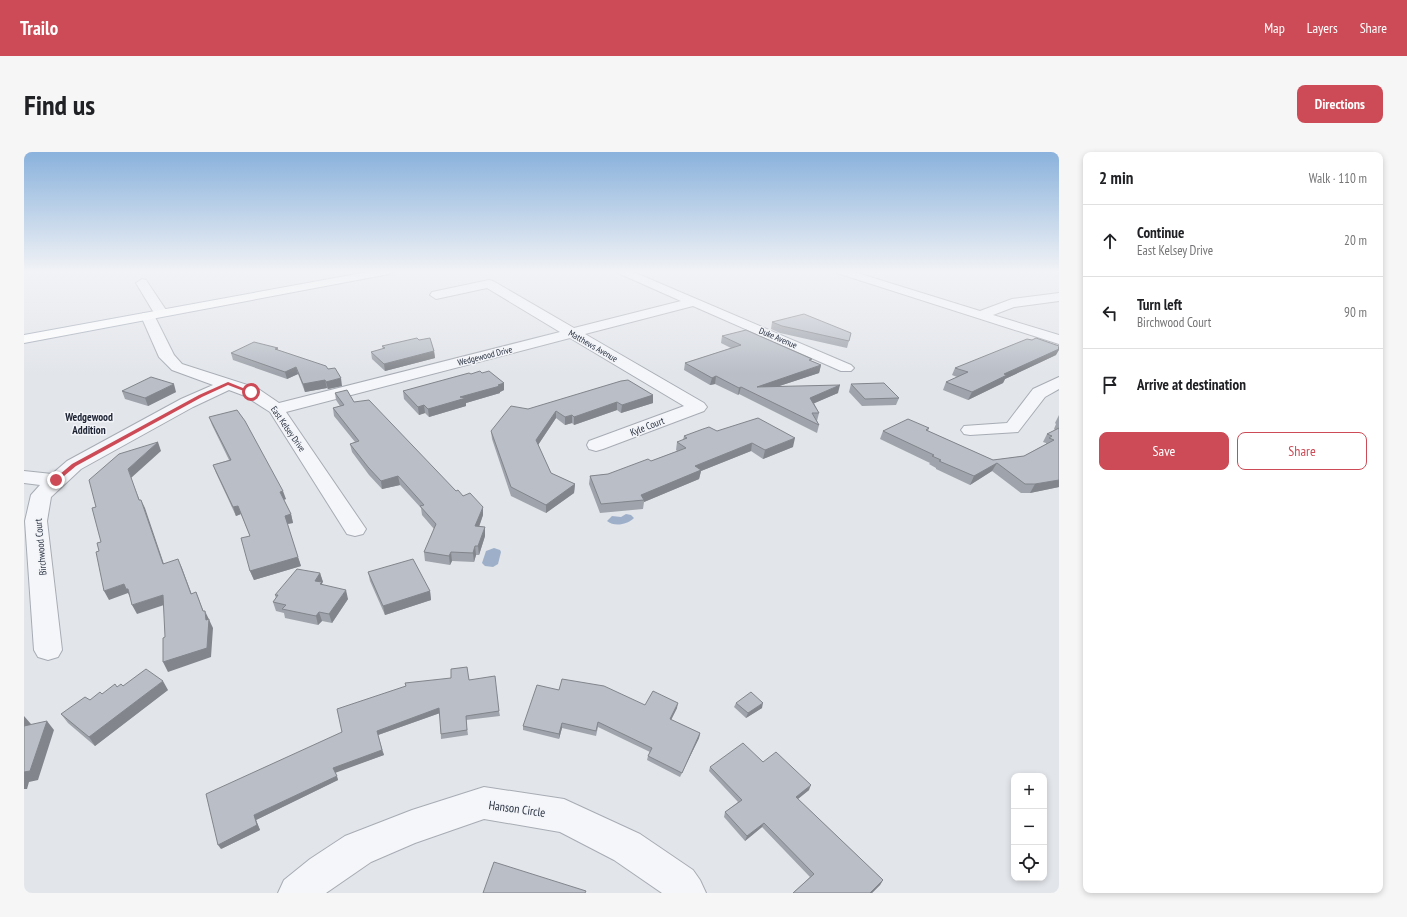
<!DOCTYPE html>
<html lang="en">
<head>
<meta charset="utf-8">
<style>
  :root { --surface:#fff; --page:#f6f6f6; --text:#202124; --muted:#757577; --line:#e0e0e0; --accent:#cc4b56 }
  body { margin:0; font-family:"PT Sans Narrow",sans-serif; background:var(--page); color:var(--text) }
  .controls { position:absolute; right:12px; bottom:12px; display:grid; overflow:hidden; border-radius:8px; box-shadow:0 2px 6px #0003 }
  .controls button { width:36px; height:36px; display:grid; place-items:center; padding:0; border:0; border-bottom:1px solid var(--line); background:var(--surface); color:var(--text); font:20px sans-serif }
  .stop { position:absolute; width:12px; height:12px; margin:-9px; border:3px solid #cc4b56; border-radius:50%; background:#fff }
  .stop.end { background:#cc4b56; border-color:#fff; box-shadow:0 1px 4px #0008 }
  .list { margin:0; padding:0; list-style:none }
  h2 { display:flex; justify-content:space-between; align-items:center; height:52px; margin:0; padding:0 16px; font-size:17px }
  h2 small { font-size:13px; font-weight:400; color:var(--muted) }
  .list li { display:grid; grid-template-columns:26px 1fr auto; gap:12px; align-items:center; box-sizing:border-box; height:72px; padding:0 16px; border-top:1px solid var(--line) }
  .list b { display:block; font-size:15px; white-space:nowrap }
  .list p { margin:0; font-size:13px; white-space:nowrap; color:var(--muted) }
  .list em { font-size:13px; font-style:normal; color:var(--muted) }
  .actions { display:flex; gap:8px; padding:12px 16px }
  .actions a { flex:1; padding:9px 0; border:1px solid var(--accent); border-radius:8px; text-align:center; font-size:14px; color:var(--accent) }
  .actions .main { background:var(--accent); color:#fff }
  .icon { flex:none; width:22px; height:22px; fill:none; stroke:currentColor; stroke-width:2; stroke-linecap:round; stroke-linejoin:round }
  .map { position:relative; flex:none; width:1035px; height:741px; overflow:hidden; border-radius:8px }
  header { display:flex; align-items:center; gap:24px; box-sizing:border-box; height:56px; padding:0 20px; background:var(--accent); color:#fff }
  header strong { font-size:19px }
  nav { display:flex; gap:22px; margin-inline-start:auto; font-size:14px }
  .intro { display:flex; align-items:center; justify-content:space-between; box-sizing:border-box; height:96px; padding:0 24px }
  h1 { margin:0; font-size:28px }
  .button { padding:10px 18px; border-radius:8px; background:var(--accent); color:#fff; font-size:14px; font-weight:700 }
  main { display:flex; gap:24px; padding:0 24px }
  aside { flex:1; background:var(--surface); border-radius:8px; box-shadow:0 2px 6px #0003 }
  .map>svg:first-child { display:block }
  .water { fill:#9eb0c9 }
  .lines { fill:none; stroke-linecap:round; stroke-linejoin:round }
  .minor-casing { stroke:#a7acb4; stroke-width:2 }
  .major-casing { stroke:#a2a9b6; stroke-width:2 }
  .minor { fill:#f5f6f9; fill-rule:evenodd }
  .major { fill:#fff; fill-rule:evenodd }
  .wall { fill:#9fa3ab }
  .shaded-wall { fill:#82858b }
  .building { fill:#b9bec7; stroke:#82858b }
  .route { fill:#cc4b56 }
  .labels { text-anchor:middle; stroke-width:3; stroke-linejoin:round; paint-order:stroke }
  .far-street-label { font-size:9px; fill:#2a3242; stroke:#f2f4f8 }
  .street-label { font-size:10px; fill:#2a3242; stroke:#f2f4f8 }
  .neighbourhood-label { font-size:11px; font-weight:bold; fill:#1d2333; stroke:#f2f4f8 }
  .near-street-label { font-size:12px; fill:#2a3242; stroke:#f2f4f8 }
</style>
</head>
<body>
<header>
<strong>Trailo</strong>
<nav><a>Map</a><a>Layers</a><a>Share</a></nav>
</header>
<div class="intro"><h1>Find us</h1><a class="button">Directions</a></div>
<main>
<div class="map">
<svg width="1035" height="741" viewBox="0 0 1035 741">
  <rect width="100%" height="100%" fill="#e2e5ea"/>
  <path class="water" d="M602,362L607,363L610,366C603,373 590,375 583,369L588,364L597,365Z
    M470,396L476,398L477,400L474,412L469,415L461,414L458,411L462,399Z"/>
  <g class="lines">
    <defs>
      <path id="minor" d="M593,119H607L827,213L830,216L827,219H817L669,154L561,182L680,251L683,255L680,259L579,297L572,299L565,297L563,293L565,289L660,254L546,186L262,260L342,377L339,382L331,384L323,382L246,260L221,244L205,238L169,255L57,317L27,345L23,369L38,498L34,505L24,508L14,505L10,498L1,369L7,343L16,333L0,331V319L28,322L43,309L157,247L189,233L148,218L135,205L117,164L119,161H129L150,203L158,212L233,236L255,251L536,180L463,136L412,147L406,143L408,140L465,128L469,129L550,176L657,149L594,121Z
        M811,119H827L956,159L988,147L1035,141V149L990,155L969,163L1035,183V192L813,121Z
        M118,127L122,128L144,161L142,164H132L130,161L112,131Z
        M1035,225V237L1021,245L994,280L946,283L940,282L937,278L940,274L983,271L1009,237Z
        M460,635L540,647L616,682L669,718L676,728L682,741H638L590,708L536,680L460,667L391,691L347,710L302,741H254L260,728L286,707L321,684L388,658Z"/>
      <path id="major" d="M349,119H371L365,122L0,191V183Z"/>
    </defs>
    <use href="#minor" class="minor-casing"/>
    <use href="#major" class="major-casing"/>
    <use href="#minor" class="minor"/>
    <use href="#major" class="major"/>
  </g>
  <path class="wall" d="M748,170L827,181L823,196L756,181L747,177Z
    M698,184L788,209L797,213L795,221L755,234L814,241L790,251L795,261L793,269L795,273L793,281L715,242L714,243L691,232L686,233L660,218L661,211L707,196L697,191Z
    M358,194L410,199L411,206L361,219L348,207L347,200L359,197Z
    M254,196V198L318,234L304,237L303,236L281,240L274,222L263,227L209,208L207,201Z
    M1032,203L981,227L979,231L944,248L919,238L922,230L933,225L928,223L931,216Z
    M447,222L480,238L476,240V241L442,251V254L405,265L401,261L395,263L380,247L379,239Z
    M827,232L875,246L872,253L838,254L825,240Z
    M98,239L152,240L124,254L101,247Z
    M311,241L330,250L459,363L455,375L461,384L455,403H452L450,410L428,409L426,413L401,409L400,400L410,377L398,363L397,356L376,333L358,337L345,323L328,300L326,292L331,290L310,264L309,256L316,254L312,248Z
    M629,243V251L597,261L593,258L550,273L548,271L541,273L532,266L514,293L527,321L551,332L550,341L522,361L487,344L468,287L467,279L504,257Z
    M1035,263V335L1006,341H997L968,319L946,333L912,317V316L905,312L906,311L856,287L859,279L905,276L904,279L969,308L1000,304L1022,292V291L1019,290L1023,282L1031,278L1030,277L1032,272L1031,271Z
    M185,265L262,347L260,348L267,362L269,371L263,372L277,414L230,428L226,419V384L217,362L212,364L192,321L189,313L205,308L188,273Z
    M693,279L769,295L739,307L727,299L677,319L675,327L620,350L619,357L576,361L565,332L566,324L584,322L627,309L653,299L652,298L653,290L659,288L660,284Z
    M344,420L406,439L407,448L361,463L346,429Z
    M296,421L299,430L298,431V433L324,447L308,471L298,469L294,473L261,466L260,461L252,459L249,450L252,446L251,443Z
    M445,528L475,559L476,564L442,568L444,583L417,587L416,561L354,583L360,603L311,620L314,628L232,668L236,678L197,697L318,580L382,534L381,531Z
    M99,534L144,538L71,594L44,571L37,562L93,535Z
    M535,538L621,553L653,556L647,568L676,581L675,586L656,625L623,608L624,604L626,600L574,575L572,584L538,576L535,587L499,578V574Z
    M712,551L738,556L722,566L710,555Z
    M739,610L785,638L774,647L859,728L856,733L848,741H769L786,725L738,675L721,689L700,665L701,660L714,650L685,619L686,615Z"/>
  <path class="shaded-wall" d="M1035,195V198L1032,203L981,227L979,231L944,248L948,240L980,222Z
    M410,199L411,206L361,219L360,212Z
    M797,213L795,221L731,242L733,235Z
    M272,215L274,222L263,227L261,220Z
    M692,224L691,232L686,233L688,226Z
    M317,226L318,234L304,237L302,230Z
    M301,228L303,236L281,240L279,232Z
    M480,231V238L476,240V241L442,251V254L405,265L404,257L436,245Z
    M150,232L152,240L124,254L121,246Z
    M816,233L814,241L784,254L786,246Z
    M717,235L715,242L714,243L715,236Z
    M629,243V251L597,261L598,253Z
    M593,250V258L550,273V265Z
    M400,253L401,261L395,263L394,255Z
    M532,259V266L512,296V288Z
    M548,263V271L541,273V265Z
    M771,286L769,295L739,307L741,298Z
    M134,290L137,299L107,326L119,357L115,348L104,317Z
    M728,291L727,299L677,319L675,327L620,350V348L617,343L671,314Z
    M973,311L968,319L946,333L950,324Z
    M374,324L376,333L358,337L357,329Z
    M1035,328V335L1006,341L1011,332Z
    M551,332L550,341L522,361V353Z
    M259,339L262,347L258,348L256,340Z
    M117,348L121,356L143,421L139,412Z
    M214,354L217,362L212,364L209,355Z
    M459,355V363L452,383L451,374Z
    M267,362L269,371L263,372L261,364Z
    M461,375V384L455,403L454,394Z
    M451,394L452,403L450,410L449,401Z
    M427,400L428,409L426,413L425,404Z
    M274,405L277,414L230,428L226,419Z
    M154,407L158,416L171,451L167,442Z
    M296,421L299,430L298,431L300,439L291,429Z
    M100,432L104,437L107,447L104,441L85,448L80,439Z
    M322,438L324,447L308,471L305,462Z
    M406,439L407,448L361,463L359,454Z
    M172,440L182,466L181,459L189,476L187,505L144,520L139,510Z
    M139,443L143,452L113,462L108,453Z
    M295,460L298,469L294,473L292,464Z
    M139,529L144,538L71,594L65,585Z
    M654,551L653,556L645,572L646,567Z
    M739,551L738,556L722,566L724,561Z
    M415,556L416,561L354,583L353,579Z
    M0,564L7,572L0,581Z
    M23,569L30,578L14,628L5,630L3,637H0V620Z
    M538,571V576L535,587V582Z
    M676,581L675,586L656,625L658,621Z
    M358,598L360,603L311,621L309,616Z
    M313,624L314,628L232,668L236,678L197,697L194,693L230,663Z
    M787,633L785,638L770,650L772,645Z
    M740,671L738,675L721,689L723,684Z
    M859,728L856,733L848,741H846Z"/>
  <path class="building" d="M780,162L827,181L825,189L758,174L748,170Z
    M722,178L788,207L785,208L797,213L733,235L816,233L786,246L795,261H788L795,273L717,235L715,236L692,224L688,226L661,211L717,193L698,184Z
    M393,186L395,188L406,186L410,199L360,212L347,200L361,196L358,194Z
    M1012,186L1035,194V195L1034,196L1035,197L980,222L983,223L948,240L922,230L944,220L931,216L1003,187L1008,188Z
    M230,190L254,196L251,197L302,214L304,217L311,216L317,226L302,230L301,228L279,232L272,215L261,220L207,201Z
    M456,219L458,221L465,219L480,231L474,233L476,234L436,245L442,246L404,257L400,253L394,255L379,239L445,221L447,222Z
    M127,225L150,232L121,246L98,239Z
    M604,228L629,243L598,253L593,250L550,265L548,263L541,265L532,259L512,288L527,321L551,332L522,353L487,335L467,279L487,254L504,257L597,229Z
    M860,231L875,246L841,247L827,232Z
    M323,238L330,250L345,248L432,339L434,338L439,344L446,341L459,355L451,374L461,375L454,394H451L449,401L427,400L425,404L400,400L412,372L396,354L400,353L374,324L357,329L344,315L326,292L335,289L309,256L320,253L311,241Z
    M213,258L221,269L259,339L256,340L267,362L261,364L274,405L226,419L217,386L226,384L214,354L209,355L189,313L207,308L185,265Z
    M734,266L771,286L741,298L728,291L671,314L677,318L617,343L620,348L577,352L566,324L584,322L624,307L627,309L662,296L653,290L663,286L660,284L679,277L685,275L693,279Z
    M884,267L905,276L902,278L969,308L1000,304L1030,288L1025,286L1028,284L1023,282L1035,276V328L1011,332H1001L973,311L950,324L915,309L917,308L908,304L910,303L859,279Z
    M134,290L104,317L115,348H117L139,412L154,407L167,442L172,440L179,459H181L182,468L185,467L183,496L139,510V486L141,485L139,443L108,453L104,437H102L100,432L80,439L72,400L75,399L73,391L77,390L68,356L72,355L65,328L95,302Z
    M389,407L406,439L359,454L344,420Z
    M273,417L296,421L291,429L298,430L296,432L322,438L305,462L295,460L292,464L258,457L262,453L249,450L254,443H251Z
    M443,515L445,528L471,524L475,559L442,564L443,578L417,582L415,556L353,579L358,598L309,616L313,624L230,663L233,673L194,693L182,642L318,580L313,557L382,534L381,531L427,526V517Z
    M122,517L139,529L65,585L37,562L61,545L66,548L76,540L78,542L91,532L93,535L97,532L99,534Z
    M538,527L580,534L621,553L629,539L654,551L646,567L676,581L658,621L624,604L628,596L574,570L572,579L538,571L535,582L499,574L513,533L535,538Z
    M727,540L739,551L724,561L712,551Z
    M23,569L6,619L0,620V574Z
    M719,591L739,610L752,600L787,633L772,645L859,728L846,741H769L790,722L740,671L723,684L701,660L718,648L686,615Z
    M470,710L562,739L561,741H459Z"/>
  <linearGradient id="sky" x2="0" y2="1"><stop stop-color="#8ab2dc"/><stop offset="0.54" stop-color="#f2f3f6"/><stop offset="1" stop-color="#f2f3f6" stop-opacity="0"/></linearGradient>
  <rect width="1035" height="222" fill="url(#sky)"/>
  <path class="route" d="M204,230L229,240L225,241L204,233L178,245L52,314L34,329L29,328L48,312L175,243Z"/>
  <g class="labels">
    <g class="far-street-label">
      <text transform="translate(754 186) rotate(23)" y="3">Duke Avenue</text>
      <text transform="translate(569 194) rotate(30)" y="3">Matthews Avenue</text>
      <text transform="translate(461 204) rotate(-14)" y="3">Wedgewood Drive</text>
      <text transform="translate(264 277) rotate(55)" y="3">East Kelsey Drive</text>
    </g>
    <g class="street-label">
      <text transform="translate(623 274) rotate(-21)" y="4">Kyle Court</text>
      <text transform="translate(16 395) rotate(-95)" y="4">Birchwood Court</text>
    </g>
    <g class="neighbourhood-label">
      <text x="65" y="269">Wedgewood<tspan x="65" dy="13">Addition</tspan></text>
    </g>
    <g class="near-street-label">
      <text transform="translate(493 657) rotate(8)" y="4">Hanson Circle</text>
    </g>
  </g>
</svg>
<div class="controls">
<button>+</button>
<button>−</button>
<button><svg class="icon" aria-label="locate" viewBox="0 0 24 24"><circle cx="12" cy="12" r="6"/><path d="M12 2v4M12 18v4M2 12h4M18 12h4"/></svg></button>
</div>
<div class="stop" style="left:227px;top:240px"></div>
<div class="stop end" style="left:32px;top:328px"></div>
</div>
<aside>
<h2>2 min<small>Walk · 110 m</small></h2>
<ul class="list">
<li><svg class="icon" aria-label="ahead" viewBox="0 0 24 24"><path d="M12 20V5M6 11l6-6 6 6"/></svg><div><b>Continue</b><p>East Kelsey Drive</p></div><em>20 m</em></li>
<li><svg class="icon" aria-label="left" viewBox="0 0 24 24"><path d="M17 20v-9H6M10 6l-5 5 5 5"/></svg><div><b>Turn left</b><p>Birchwood Court</p></div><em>90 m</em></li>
<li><svg class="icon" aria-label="arrive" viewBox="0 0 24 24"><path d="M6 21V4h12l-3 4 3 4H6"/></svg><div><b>Arrive at destination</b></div></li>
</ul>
<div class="actions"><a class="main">Save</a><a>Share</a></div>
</aside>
</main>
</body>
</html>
